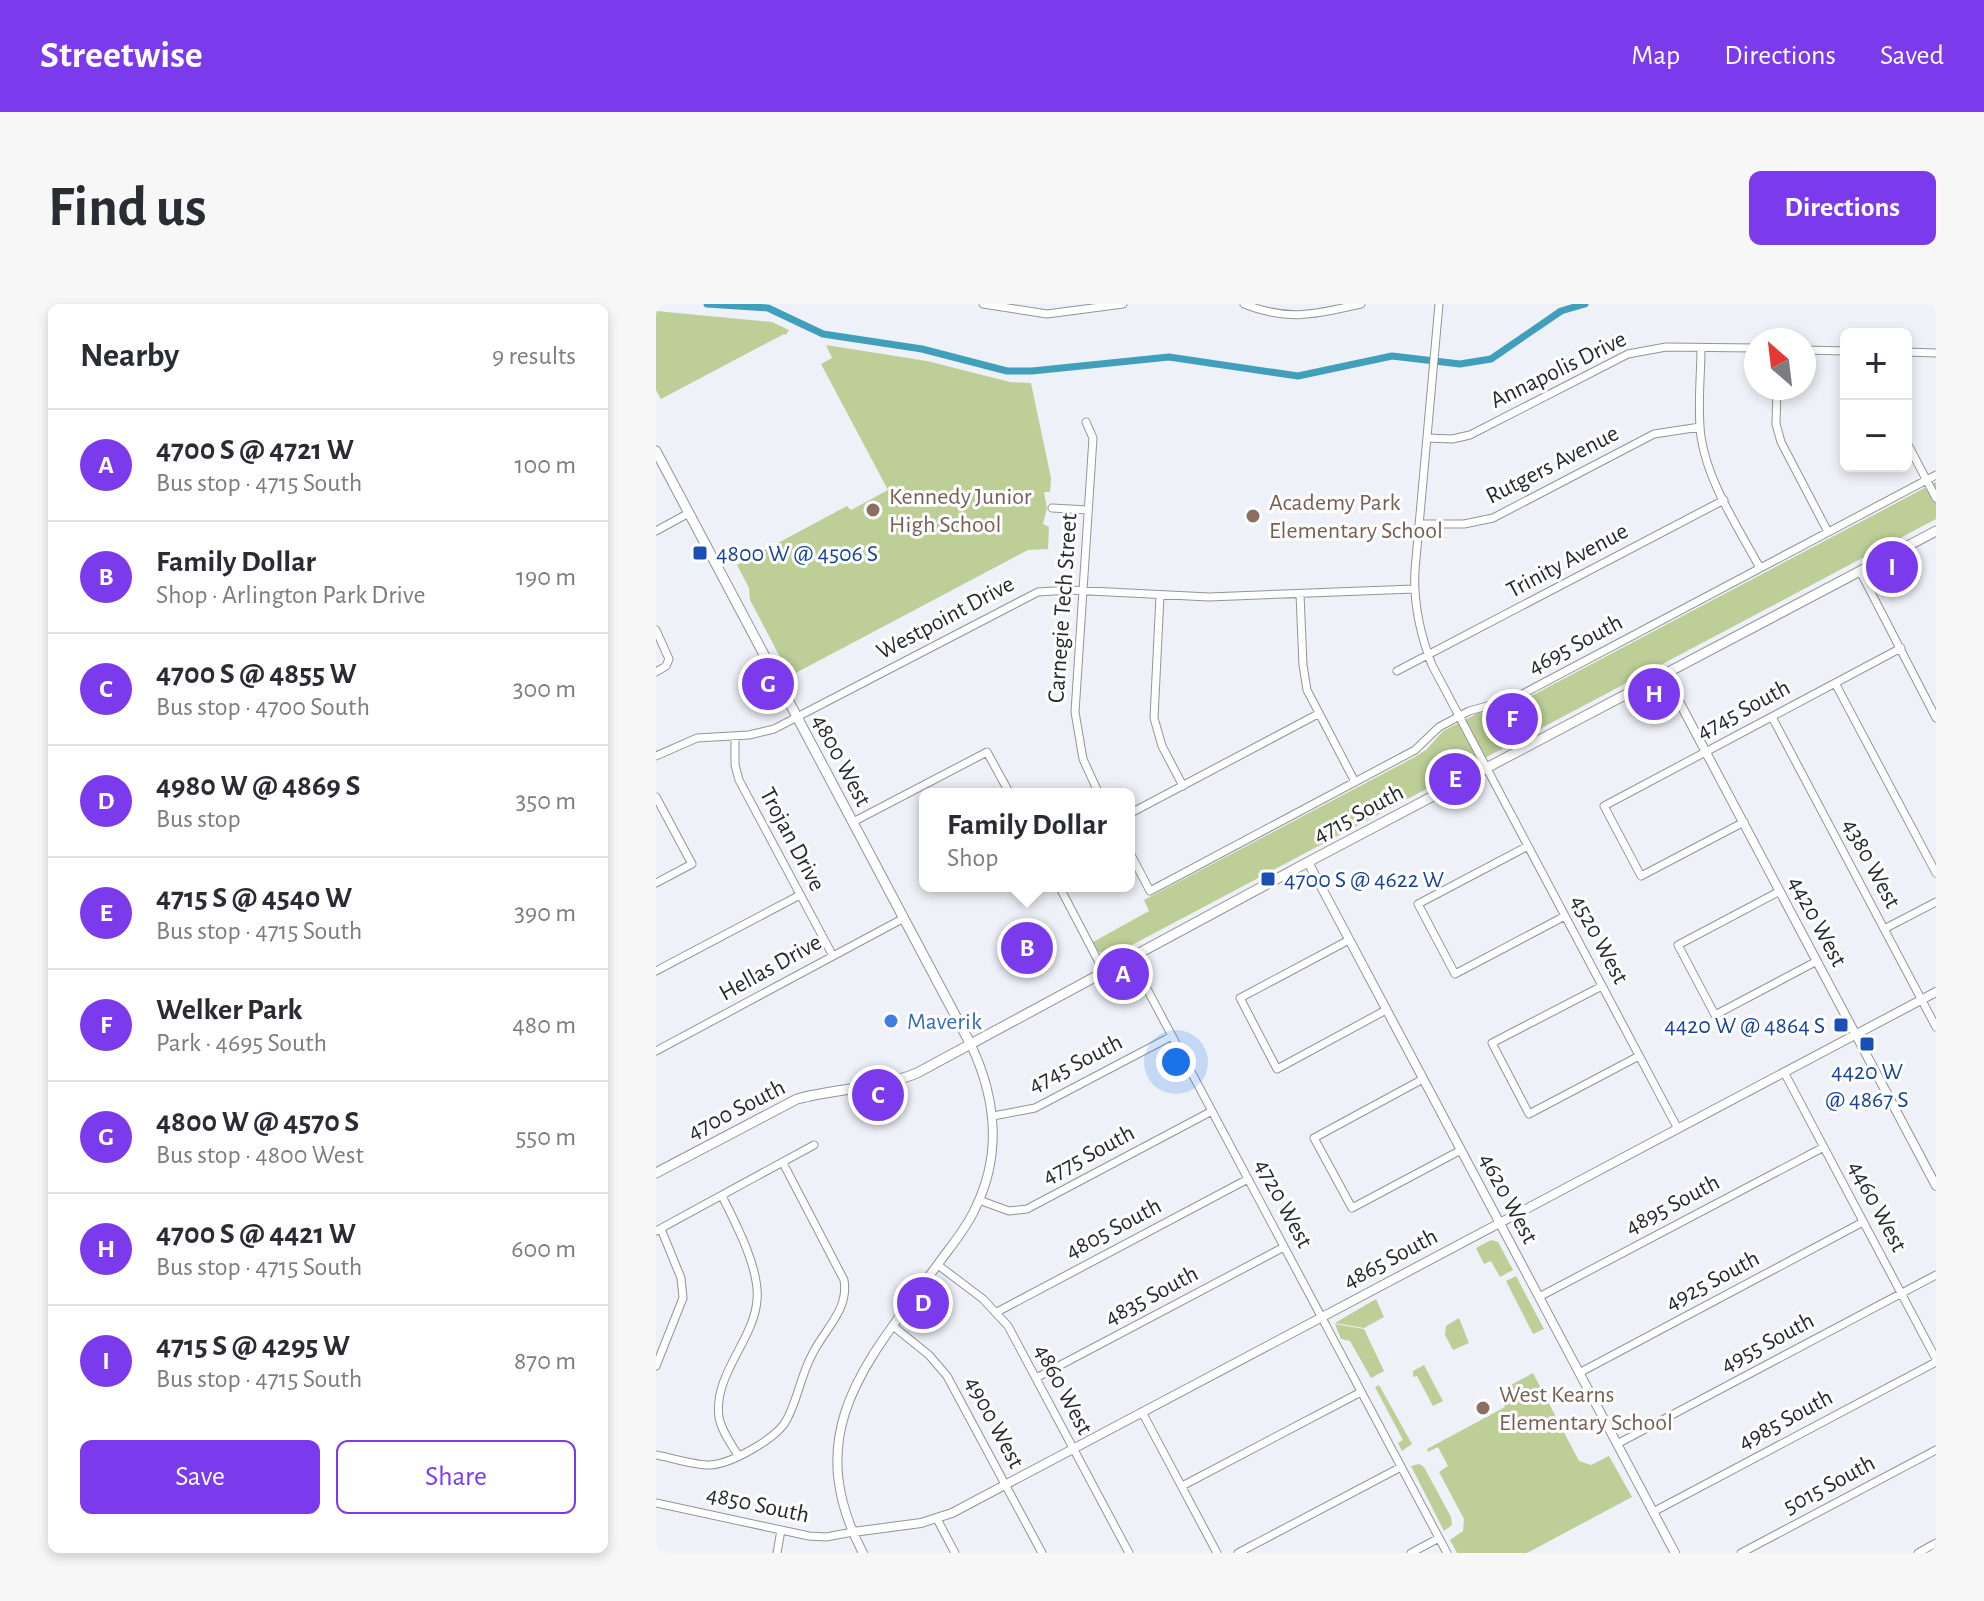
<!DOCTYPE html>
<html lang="en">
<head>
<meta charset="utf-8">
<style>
  :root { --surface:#fff; --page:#f7f7f7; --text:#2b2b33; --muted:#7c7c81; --line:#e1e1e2; --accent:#7c3aed }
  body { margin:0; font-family:"Alegreya Sans",sans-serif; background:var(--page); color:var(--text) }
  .controls { position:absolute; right:24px; top:24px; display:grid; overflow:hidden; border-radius:12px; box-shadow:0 4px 12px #0003 }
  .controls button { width:72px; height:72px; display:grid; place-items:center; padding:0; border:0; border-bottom:2px solid var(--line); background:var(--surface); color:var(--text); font:40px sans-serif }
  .compass { position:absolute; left:1088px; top:24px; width:72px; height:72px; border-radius:50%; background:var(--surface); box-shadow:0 4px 12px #0003; rotate:332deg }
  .you { position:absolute; left:520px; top:758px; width:28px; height:28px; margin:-20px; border:6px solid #fff; border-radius:50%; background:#1a73e8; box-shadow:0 0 0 12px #1a73e833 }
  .badge { display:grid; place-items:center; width:52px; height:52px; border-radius:50%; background:var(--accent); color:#fff; font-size:26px; font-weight:700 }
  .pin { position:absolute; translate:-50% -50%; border:4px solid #fff; box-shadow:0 2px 8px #0006 }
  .popup { position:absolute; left:263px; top:484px; width:216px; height:104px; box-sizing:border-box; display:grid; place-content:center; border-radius:12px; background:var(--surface); filter:drop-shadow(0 2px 6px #0005); font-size:26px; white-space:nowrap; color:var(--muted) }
  .popup b { font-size:30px; color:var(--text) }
  .popup::after { content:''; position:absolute; left:50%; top:100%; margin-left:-16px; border:16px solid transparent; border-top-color:var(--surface) }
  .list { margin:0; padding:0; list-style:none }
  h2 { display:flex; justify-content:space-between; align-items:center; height:104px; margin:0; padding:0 32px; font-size:34px }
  h2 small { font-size:26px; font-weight:400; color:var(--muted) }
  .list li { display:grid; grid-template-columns:52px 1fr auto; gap:24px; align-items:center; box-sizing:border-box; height:112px; padding:0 32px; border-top:2px solid var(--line) }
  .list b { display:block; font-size:30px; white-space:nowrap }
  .list p { margin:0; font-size:26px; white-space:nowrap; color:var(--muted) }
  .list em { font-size:26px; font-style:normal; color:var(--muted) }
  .actions { display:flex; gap:16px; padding:24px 32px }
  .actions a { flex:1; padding:18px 0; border:2px solid var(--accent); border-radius:12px; text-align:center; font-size:28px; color:var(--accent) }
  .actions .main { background:var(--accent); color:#fff }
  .map { position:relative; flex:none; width:1280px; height:1249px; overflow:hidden; border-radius:12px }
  header { display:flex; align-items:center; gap:48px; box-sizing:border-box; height:112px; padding:0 40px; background:var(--accent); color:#fff }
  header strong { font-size:38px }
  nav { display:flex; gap:44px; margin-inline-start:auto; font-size:28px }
  .intro { display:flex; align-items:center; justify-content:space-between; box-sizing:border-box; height:192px; padding:0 48px }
  h1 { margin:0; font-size:56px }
  .button { padding:20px 36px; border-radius:12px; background:var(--accent); color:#fff; font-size:28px; font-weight:700 }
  main { display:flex; gap:48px; padding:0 48px }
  aside { flex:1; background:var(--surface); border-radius:12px; box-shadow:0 4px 12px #0003 }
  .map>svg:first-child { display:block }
  .green { fill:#bdcf97 }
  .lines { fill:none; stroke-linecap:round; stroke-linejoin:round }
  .canal { stroke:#40a0bc; stroke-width:7 }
  .minor-casing { stroke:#92949a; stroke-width:9 }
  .tertiary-casing { stroke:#92949a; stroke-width:10 }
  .secondary-casing { stroke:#92949a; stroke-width:11 }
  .minor { stroke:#fff; stroke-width:7 }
  .tertiary { stroke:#fff; stroke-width:8 }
  .secondary { stroke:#fff; stroke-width:9 }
  .education-dot { fill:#8d6e63; stroke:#fff; stroke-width:3 }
  .transit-dot { fill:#1a4fb4; stroke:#fff; stroke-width:3 }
  .shop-dot { fill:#3f7fe0; stroke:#fff; stroke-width:3 }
  .labels { text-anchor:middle; stroke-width:6; stroke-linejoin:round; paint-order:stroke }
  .street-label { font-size:24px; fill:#292a2d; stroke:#fff }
  .education-label { font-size:24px; fill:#785e54; stroke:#fff; text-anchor:start }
  .transit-label { font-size:24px; fill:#164399; stroke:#fff; text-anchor:start }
  .shop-label { font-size:24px; fill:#366cbe; stroke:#fff; text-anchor:start }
</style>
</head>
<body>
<header>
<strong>Streetwise</strong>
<nav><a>Map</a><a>Directions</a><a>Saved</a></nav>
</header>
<div class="intro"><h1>Find us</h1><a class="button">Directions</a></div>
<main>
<aside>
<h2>Nearby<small>9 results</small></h2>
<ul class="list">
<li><span class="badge">A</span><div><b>4700 S @ 4721 W</b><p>Bus stop · 4715 South</p></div><em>100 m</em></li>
<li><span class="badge">B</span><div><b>Family Dollar</b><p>Shop · Arlington Park Drive</p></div><em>190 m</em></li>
<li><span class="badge">C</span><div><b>4700 S @ 4855 W</b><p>Bus stop · 4700 South</p></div><em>300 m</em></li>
<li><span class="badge">D</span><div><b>4980 W @ 4869 S</b><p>Bus stop</p></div><em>350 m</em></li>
<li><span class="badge">E</span><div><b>4715 S @ 4540 W</b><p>Bus stop · 4715 South</p></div><em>390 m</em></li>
<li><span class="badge">F</span><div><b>Welker Park</b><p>Park · 4695 South</p></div><em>480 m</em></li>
<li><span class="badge">G</span><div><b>4800 W @ 4570 S</b><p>Bus stop · 4800 West</p></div><em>550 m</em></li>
<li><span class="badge">H</span><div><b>4700 S @ 4421 W</b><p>Bus stop · 4715 South</p></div><em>600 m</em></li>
<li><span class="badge">I</span><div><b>4715 S @ 4295 W</b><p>Bus stop · 4715 South</p></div><em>870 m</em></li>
</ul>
<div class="actions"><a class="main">Save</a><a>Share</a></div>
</aside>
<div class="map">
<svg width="1280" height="1249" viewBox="0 0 1280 1249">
  <rect width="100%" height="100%" fill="#eff1f8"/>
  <path class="green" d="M0,7L116,18L133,26L130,31L128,30L5,95L0,86Z
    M170,41L271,57L354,78L375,79L395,174L394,188H388L391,204L387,220L393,223L392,245L372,246L134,372L94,296L93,284L81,261L191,202L195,206L232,186L165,60L176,54Z
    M1280,178V215L457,651L449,652L442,647L437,638L493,607L488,596L757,454L770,446L787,427L822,409L847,405L862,399Z
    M835,936L842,938L857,966L844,973L835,957L828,960L820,944Z
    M860,972L888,1025L877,1030L850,977Z
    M720,995L728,1013L708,1024L679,1019Z
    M803,1014L813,1039L797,1046L789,1031L790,1022Z
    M679,1020L708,1025L728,1067L715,1074L694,1037L685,1035Z
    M768,1061L787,1097L777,1102L761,1072L757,1073V1067Z
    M877,1069L923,1157L935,1161L953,1152L976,1193L871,1249H801L794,1236L807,1227L808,1215L783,1168L792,1162L782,1143L772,1148L771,1145L849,1103L845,1094L854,1089L853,1082Z
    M723,1081L756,1140L746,1147L742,1139L747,1136L719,1083Z
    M763,1160L768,1163L795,1213L796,1221L788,1227L755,1162Z"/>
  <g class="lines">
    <path class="canal" d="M51,0L112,4L167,30L266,45L351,67H376L513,53L642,72L736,52L804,60L835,55L905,7L929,0"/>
    <defs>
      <path id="minor" d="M327,0L391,10L467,0
        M588,0C633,18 660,10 705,0
        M783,0L759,266C757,300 764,330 776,361L1022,825
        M1045,44C1045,73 1041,104 1045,133C1052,179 1082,223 1104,264
        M1148,46L1190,47
        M1250,48L1280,49
        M1121,84L1120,120L1125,138L1172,228
        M430,118L437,134L419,408L427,455L443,490
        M771,134L796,135L814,131L972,50L1010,43L1100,44
        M1250,137L1280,194
        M396,204L432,206
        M763,220H808L837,214L998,130L1044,123
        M0,227L33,209
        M1204,267L1280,414
        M644,290L647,361L651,386L699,478
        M504,292L498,414L506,442L527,482
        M0,326L13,355L10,362L0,368
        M741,367L1068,196
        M1179,379L1280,569
        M1116,413L1280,723
        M79,432V461L83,476L177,652
        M0,452L41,434L93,431L118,425L382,288L414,286L553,293L758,285
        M0,493L36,560L0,579
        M473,510L662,410
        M197,518L331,448L354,490
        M1088,518L985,572L948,502L1245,344
        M872,542L762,600L799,670L909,612
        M473,547L494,587L759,446L783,423L813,407L857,395L1280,171
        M403,582L448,668
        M1124,587L1022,641L1059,711L1161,657
        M1228,625L1280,598
        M693,636L584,694L621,765L730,706
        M474,653L791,1249
        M0,667L144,591
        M946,682L836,739L873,810L983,752
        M0,747L248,614
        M1128,768L1280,1055
        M767,775L658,834L696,904L805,846
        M337,812L379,804L516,732
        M66,892C80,920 104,965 101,996C98,1036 57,1071 63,1113C65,1126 75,1140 82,1151
        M323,896L353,907L371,905L556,807
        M0,927L158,841
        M282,961L327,995L352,1022L473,1249
        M883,993L1168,843
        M341,1008L592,875
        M237,1022L273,1051L291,1072L386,1249
        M0,1062L27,994L25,974L5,925
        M923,1069L1207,918
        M380,1074L628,943
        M486,1108L561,1249
        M961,1140L1280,971
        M0,1151C17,1154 37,1161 54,1161C75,1160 122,1134 131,1115C142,1095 145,1069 158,1047C170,1024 193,1005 188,976L127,859
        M526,1182L705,1088
        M0,1199L153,1232L170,1233L197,1228
        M997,1208L1280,1058
        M281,1215L299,1249
        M121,1249L125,1226
        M582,1249L745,1163
        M755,1249L783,1234
        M1085,1249L1280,1146
        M1262,1249L1280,1239"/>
      <path id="tertiary" d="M1009,371L1280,882
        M652,558L1019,1249
        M197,1228L265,1219L296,1209L1280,688
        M207,1249C142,1126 213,1056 282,960C295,942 310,925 319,905C346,851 340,794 315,741"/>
      <path id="secondary" d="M0,147L315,741
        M0,869L141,795C181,784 223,785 261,769L652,558L1280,227"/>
    </defs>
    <use href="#minor" class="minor-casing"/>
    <use href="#tertiary" class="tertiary-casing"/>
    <use href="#secondary" class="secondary-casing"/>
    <use href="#minor" class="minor"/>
    <use href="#tertiary" class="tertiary"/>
    <use href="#secondary" class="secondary"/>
  </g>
  <g class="education-dot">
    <circle cx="217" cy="206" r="8"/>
    <circle cx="597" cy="212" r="8"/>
    <circle cx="827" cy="1104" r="8"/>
  </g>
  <g class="transit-dot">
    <rect x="36" y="241" width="16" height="16" rx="4"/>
    <rect x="604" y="567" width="16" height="16" rx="4"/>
    <rect x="1177" y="713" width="16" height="16" rx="4"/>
    <rect x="1203" y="732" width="16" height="16" rx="4"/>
  </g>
  <circle class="shop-dot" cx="235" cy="717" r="8"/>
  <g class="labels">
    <g class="street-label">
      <text transform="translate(902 65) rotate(-26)" y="8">Annapolis Drive</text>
      <text transform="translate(896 160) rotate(-27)" y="8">Rutgers Avenue</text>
      <text transform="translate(911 256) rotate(-28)" y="8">Trinity Avenue</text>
      <text transform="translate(406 304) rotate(-86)" y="8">Carnegie Tech Street</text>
      <text transform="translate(289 313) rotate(-28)" y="8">Westpoint Drive</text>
      <text transform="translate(919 340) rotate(-28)" y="8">4695 South</text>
      <text transform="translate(1087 405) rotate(-28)" y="8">4745 South</text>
      <text transform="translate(186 456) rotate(62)" y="8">4800 West</text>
      <text transform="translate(702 509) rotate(-28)" y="8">4715 South</text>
      <text transform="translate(137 535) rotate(62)" y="8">Trojan Drive</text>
      <text transform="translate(1216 559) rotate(62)" y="8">4380 West</text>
      <text transform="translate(1162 617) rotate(62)" y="8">4420 West</text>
      <text transform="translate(944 635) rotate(62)" y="8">4520 West</text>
      <text transform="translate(114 663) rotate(-29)" y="8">Hellas Drive</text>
      <text transform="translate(419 759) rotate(-27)" y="8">4745 South</text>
      <text transform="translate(80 805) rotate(-27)" y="8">4700 South</text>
      <text transform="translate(432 850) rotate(-28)" y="8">4775 South</text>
      <text transform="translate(853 894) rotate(62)" y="8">4620 West</text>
      <text transform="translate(628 899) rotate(62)" y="8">4720 West</text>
      <text transform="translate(1016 900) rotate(-28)" y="8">4895 South</text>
      <text transform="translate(1222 902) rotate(62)" y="8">4460 West</text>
      <text transform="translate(457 924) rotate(-28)" y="8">4805 South</text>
      <text transform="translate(734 954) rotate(-28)" y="8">4865 South</text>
      <text transform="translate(1056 976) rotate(-28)" y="8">4925 South</text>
      <text transform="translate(495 991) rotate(-28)" y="8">4835 South</text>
      <text transform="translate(1111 1038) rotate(-28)" y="8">4955 South</text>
      <text transform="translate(408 1085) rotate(62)" y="8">4860 West</text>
      <text transform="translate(1129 1115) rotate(-28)" y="8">4985 South</text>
      <text transform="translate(339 1118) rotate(62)" y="8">4900 West</text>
      <text transform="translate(1173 1180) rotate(-28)" y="8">5015 South</text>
      <text transform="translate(102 1200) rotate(12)" y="8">4850 South</text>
    </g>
    <g class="education-label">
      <text x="233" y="200">Kennedy Junior<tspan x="233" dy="28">High School</tspan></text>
      <text x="613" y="206">Academy Park<tspan x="613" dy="28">Elementary School</tspan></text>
      <text x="843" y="1098">West Kearns<tspan x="843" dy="28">Elementary School</tspan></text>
    </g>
    <g class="transit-label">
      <text x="60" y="257">4800 W @ 4506 S</text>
      <text x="628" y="583">4700 S @ 4622 W</text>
      <text x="1169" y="729" text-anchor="end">4420 W @ 4864 S</text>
      <text x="1211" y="775" text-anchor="middle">4420 W<tspan x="1211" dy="28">@ 4867 S</tspan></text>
    </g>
    <g class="shop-label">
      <text x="251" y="725">Maverik</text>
    </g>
  </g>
</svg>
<div class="controls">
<button>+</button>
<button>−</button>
</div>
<svg class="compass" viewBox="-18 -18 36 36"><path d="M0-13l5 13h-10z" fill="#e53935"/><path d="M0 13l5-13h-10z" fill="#7c7c81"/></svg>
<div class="you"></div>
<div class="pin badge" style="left:467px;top:670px">A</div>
<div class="pin badge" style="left:371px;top:644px">B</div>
<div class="popup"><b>Family Dollar</b>Shop</div>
<div class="pin badge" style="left:222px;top:791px">C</div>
<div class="pin badge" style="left:267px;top:999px">D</div>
<div class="pin badge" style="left:799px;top:475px">E</div>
<div class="pin badge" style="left:856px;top:415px">F</div>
<div class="pin badge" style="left:112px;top:380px">G</div>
<div class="pin badge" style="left:998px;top:390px">H</div>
<div class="pin badge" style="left:1236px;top:263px">I</div>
</div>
</main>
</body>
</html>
